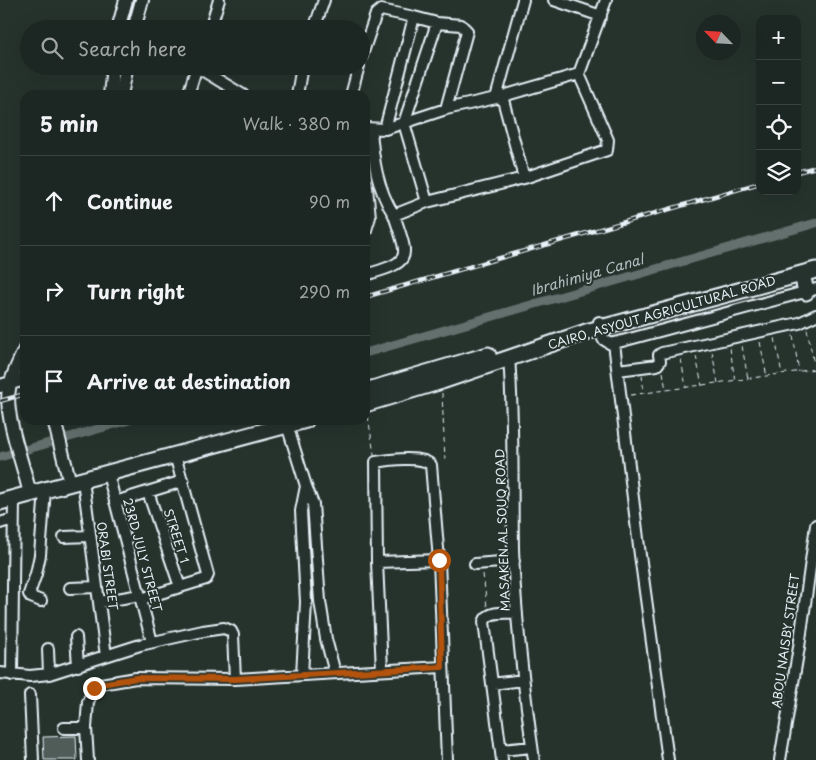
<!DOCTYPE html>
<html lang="en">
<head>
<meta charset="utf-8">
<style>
  :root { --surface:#1c2622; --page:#29322f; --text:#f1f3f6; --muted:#a0a5a5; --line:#3a4340 }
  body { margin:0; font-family:"Playpen Sans",sans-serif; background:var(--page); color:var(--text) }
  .controls { position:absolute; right:15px; top:15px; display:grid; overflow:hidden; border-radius:10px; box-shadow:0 5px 20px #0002 }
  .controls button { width:45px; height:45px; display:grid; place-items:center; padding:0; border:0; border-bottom:1px solid var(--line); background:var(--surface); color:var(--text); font:25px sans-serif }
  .compass { position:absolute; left:696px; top:15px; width:45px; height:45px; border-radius:50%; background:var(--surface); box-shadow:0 5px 20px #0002; rotate:295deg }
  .stop { position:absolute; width:15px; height:15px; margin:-11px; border:4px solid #b45309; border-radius:50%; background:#fff }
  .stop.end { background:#b45309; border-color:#fff; box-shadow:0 1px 5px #0008 }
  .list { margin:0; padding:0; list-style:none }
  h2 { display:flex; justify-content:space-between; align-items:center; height:65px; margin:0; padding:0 20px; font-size:21px }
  h2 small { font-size:16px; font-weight:400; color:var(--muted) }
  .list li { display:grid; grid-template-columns:32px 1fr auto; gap:15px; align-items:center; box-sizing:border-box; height:90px; padding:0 20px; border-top:1px solid var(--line) }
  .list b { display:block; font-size:19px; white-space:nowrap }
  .list em { font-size:16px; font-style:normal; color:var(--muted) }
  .icon { flex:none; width:28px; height:28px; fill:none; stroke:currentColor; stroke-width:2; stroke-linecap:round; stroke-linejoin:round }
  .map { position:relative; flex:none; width:816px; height:760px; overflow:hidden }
  .search { position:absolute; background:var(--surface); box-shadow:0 5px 20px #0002; left:20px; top:20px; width:350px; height:55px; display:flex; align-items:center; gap:12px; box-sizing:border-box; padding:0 18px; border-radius:28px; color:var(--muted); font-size:19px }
  .panel { position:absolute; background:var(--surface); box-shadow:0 5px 20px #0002; left:20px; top:90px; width:350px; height:335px; border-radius:15px }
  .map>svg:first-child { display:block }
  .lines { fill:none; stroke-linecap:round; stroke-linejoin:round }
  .canal { stroke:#636f6d; stroke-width:9 }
  .building { fill:#505c59; stroke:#e8f1f8 }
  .minor-casing { stroke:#e8f1f8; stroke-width:14 }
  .major-casing { stroke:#e8f1f8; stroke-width:16 }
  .highway-casing { stroke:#e8f1f8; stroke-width:19 }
  .path { stroke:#e8f1f8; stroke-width:1; stroke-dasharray:5 4; stroke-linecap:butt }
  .minor { stroke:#26332d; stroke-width:10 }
  .major { stroke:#26332d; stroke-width:12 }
  .highway { stroke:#26332d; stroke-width:15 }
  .rail-casing { stroke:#e8f1f8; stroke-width:4.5 }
  .rail { stroke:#26332d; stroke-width:2.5; stroke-dasharray:8; stroke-linecap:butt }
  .route { stroke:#b45309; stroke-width:6 }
  .labels { text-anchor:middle; stroke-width:4; stroke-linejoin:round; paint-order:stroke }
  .street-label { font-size:12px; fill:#e8f1f8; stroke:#26332d }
  .water-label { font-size:14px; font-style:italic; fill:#b3bdc0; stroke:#26332d }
</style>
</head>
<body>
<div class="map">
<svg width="816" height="760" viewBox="0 0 816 760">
  <rect width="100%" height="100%" fill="#26332d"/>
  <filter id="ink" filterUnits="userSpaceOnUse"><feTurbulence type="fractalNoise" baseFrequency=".02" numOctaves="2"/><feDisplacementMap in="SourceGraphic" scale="10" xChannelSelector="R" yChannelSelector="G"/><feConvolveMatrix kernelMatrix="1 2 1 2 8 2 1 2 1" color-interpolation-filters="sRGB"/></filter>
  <g filter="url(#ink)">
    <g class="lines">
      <path class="canal" d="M365,353L816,223
        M0,457L129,420"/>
    </g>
    <path class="building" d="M76,736L77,760H44L43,737Z"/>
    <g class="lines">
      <defs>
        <path id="minor" d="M554,0L601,16
          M210,29L219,0
          M314,29L324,0
          M361,58L376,14L381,10L414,17L437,23L461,25L467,31L466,35L446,109
          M197,67L243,95
          M188,95L197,66
          M297,95L302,66
          M351,95L359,66
          M502,96L524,178
          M496,98L523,0
          M365,128L385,129L446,109L496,98L579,74L606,0
          M371,129C373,159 377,189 394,215
          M385,129L414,17
          M365,168L370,217L365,233
          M427,202L404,123L437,23
          M365,275C413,261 409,260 394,215L427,202L524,178L607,150L608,140L579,74
          M599,322L603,339L611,344L816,289
          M614,343L640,555L668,760
          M509,357C514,421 512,484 513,548C515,619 524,690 534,760
          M618,370L657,365L660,361L659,355L662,353L799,323L816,315
          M287,425L306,486L313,504L320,601L326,639L335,673
          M108,474L152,642
          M83,480L106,656
          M148,492L180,587
          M115,502L183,481
          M0,523L13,519
          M64,537L90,536
          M377,562L439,560
          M475,564L514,561
          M70,588L97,587
          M141,599L206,579L208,575L175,455
          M41,601L31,597L29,594L36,574L40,555L45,490
          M100,602L140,595
          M76,637L78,666
          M48,649L49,674
          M382,670L377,562L376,462C388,460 422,455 431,465L439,560L447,760
          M0,673L30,676L49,674L140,645L203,631L224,628L231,631L233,635L235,679
          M12,675L14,498
          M302,675L306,602L301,511L306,486
          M492,684L523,680
          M30,695L33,760
          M64,728H86
          M501,750L532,747
          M88,760L86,728L88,702L94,688L101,684L136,678L235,679L442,667
          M502,760L484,622C488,610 507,613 517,613
          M780,760L799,647L816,525"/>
        <path id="major" d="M118,29L126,0
          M134,29L142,0
          M110,95L113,66
          M121,95L127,66
          M25,349C19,362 12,375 9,389C4,413 22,461 28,486
          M0,386L25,379
          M54,420L68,475"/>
        <path id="highway" d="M802,274L806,292
          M365,391L488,355
          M365,404L442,381L586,332L816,270
          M0,502L306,420"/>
      </defs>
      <use href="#minor" class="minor-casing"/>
      <use href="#major" class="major-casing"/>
      <use href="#highway" class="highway-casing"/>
      <path class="path" d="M807,329L815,369
        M793,335L799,372
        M775,338L782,374
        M760,342L767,377
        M742,346L748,379
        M730,348L735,381
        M712,352L718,383
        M696,356L702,386
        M681,359L686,387
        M663,372L666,390
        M642,375L644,394
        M442,393L445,460
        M631,395L816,369
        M368,416L374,454
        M483,574L487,607"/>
      <use href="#minor" class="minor"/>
      <use href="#major" class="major"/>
      <use href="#highway" class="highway"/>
      <defs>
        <path id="rail" d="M797,172L816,167
          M365,297L760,183
          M0,401L25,394"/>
      </defs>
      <use href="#rail" class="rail-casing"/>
      <use href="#rail" class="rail"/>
    </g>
  </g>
  <g class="lines" filter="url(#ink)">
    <path class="route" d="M94,688L101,684L136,678L235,679L442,667L439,560"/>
  </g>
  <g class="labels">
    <g class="street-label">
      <text transform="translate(662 313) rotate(-16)" y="4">CAIRO, ASYOUT AGRICULTURAL ROAD</text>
      <text transform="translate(503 530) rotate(-92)" y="4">MASAKEN AL SOUQ ROAD</text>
      <text transform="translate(176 536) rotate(72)" y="4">STREET 1</text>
      <text transform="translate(142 555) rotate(75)" y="4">23RD JULY STREET</text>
      <text transform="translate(107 566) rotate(82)" y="4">ORABI STREET</text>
      <text transform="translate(786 641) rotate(-82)" y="4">ABOU NAISBY STREET</text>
    </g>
    <g class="water-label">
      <text transform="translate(587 275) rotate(-16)" y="5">Ibrahimiya Canal</text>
    </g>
  </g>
</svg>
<div class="controls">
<button>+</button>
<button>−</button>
<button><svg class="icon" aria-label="locate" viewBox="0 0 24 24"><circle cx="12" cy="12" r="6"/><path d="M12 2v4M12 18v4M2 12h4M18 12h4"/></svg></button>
<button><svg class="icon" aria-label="layers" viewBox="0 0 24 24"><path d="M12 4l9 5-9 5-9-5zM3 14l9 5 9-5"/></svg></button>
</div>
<svg class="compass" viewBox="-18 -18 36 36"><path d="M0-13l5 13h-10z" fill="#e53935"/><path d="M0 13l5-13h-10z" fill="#a0a5a5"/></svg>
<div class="stop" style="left:439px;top:560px"></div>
<div class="stop end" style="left:94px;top:688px"></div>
<div class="search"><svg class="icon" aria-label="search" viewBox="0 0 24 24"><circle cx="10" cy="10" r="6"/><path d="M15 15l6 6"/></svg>Search here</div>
<section class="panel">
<h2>5 min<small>Walk · 380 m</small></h2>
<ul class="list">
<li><svg class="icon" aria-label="ahead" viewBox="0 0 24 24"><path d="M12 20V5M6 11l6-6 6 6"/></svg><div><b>Continue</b></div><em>90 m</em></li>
<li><svg class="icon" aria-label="right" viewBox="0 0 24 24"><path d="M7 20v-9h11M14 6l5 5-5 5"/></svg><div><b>Turn right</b></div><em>290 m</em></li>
<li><svg class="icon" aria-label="arrive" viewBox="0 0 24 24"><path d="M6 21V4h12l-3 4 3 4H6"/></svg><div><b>Arrive at destination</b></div></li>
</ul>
</section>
</div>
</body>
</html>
